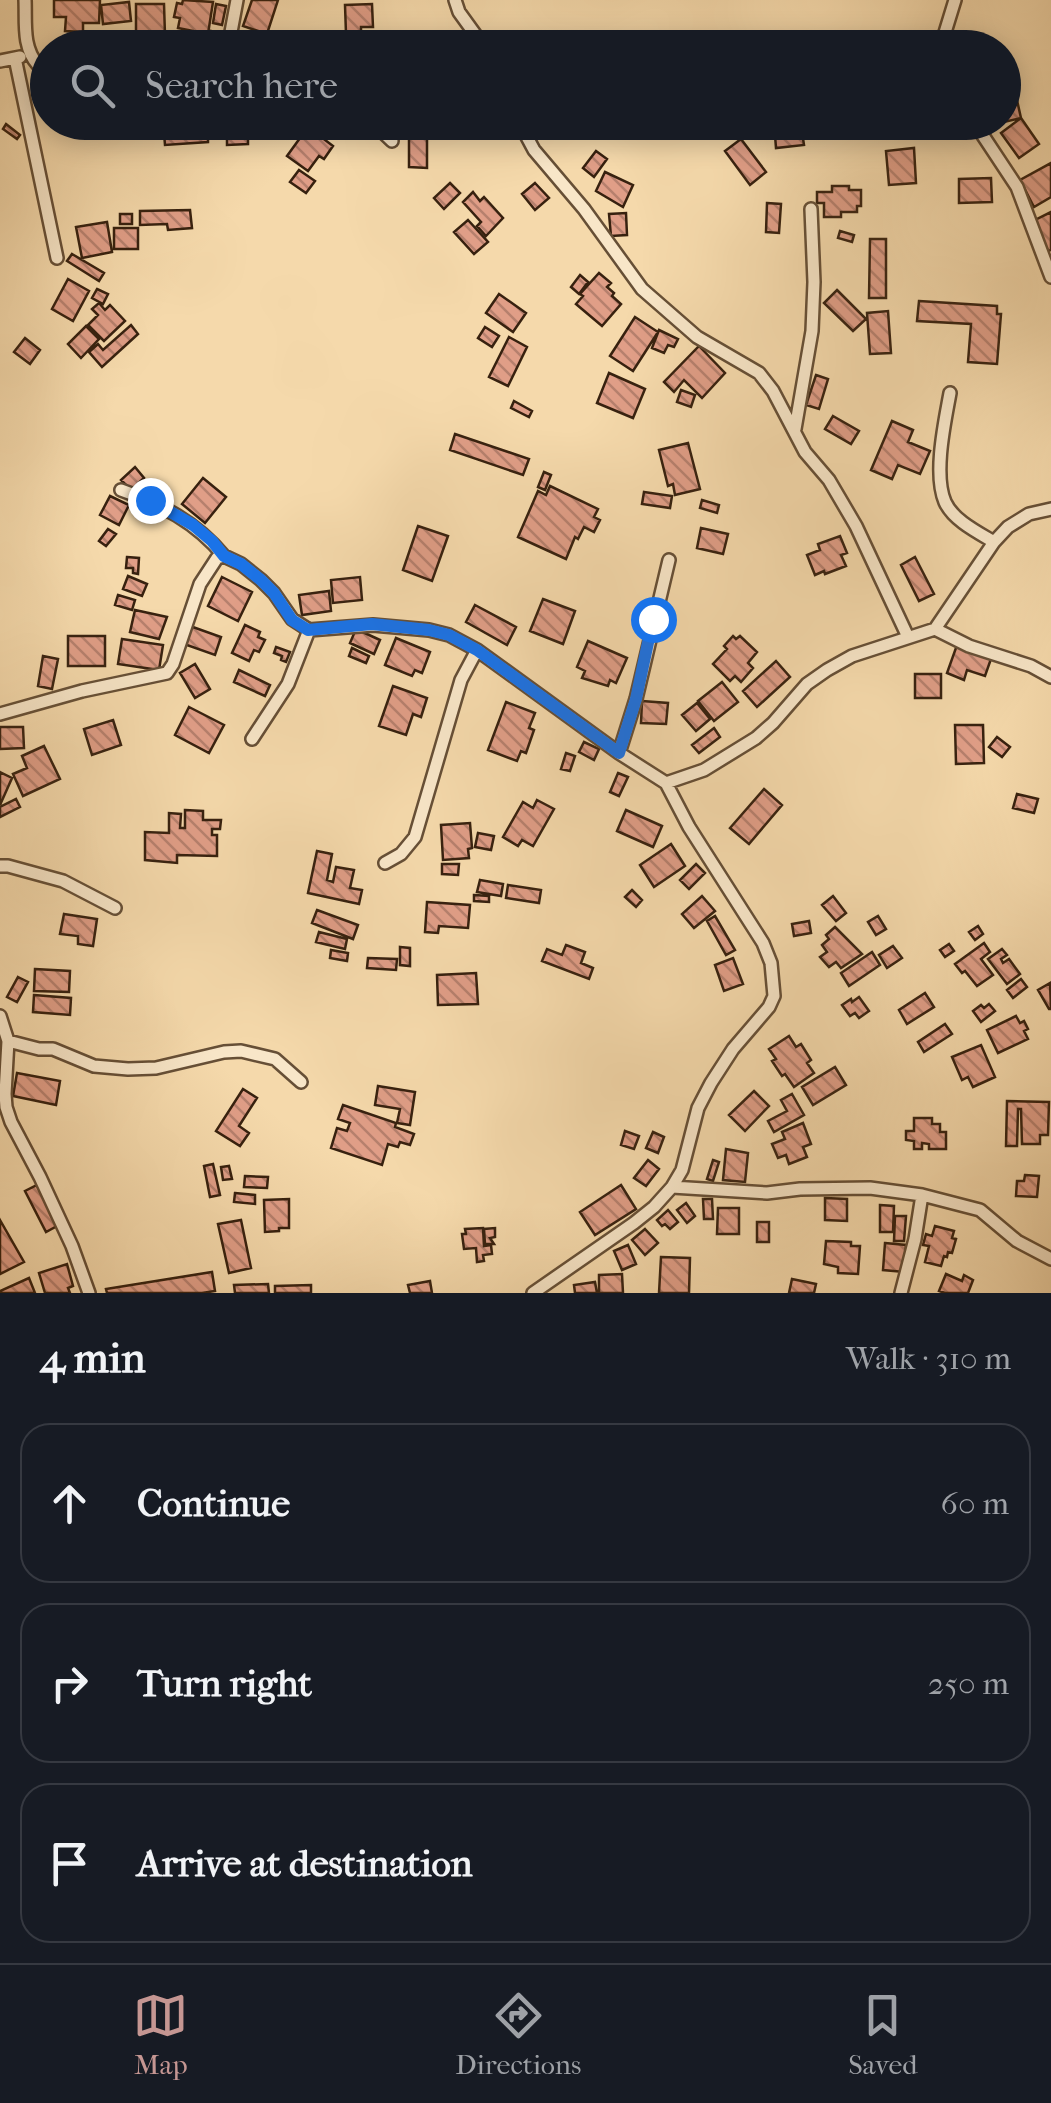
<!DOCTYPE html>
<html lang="en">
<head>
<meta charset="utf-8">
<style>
  :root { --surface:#171b24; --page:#242831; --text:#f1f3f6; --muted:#9ea1a6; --line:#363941; --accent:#c59692 }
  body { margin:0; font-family:"IM FELL French Canon",serif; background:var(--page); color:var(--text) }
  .stop { position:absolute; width:30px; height:30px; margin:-22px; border:8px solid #1a73e8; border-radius:50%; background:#fff }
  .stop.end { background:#1a73e8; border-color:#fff; box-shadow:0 2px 10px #0008 }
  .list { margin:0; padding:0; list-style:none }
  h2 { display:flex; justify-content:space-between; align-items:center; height:130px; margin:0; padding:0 40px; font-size:42px }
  h2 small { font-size:32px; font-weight:400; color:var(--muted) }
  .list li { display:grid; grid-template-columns:65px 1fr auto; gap:30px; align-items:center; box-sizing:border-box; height:160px; margin:0 20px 20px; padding:0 20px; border:2px solid var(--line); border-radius:30px }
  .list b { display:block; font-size:38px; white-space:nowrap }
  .list em { font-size:32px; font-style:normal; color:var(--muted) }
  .icon { flex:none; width:55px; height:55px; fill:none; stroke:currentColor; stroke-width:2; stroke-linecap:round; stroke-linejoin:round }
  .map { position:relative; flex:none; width:1051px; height:1293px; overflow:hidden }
  .search { position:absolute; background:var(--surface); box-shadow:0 5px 25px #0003; left:30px; right:30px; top:30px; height:110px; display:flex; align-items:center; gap:25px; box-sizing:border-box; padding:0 35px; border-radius:55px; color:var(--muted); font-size:38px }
  .sheet { height:670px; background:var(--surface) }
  nav { display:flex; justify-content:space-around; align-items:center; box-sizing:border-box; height:140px; border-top:2px solid var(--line); background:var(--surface); font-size:28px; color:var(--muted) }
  nav a { display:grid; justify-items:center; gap:5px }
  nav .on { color:var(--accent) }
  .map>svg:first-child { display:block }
  .building { fill:url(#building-back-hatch); stroke:#37210f; stroke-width:2.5 }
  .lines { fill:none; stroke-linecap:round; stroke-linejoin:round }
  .minor-casing { stroke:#664f36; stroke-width:16 }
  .minor { stroke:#f8e6c8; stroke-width:11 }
  .route { stroke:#1a73e8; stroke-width:12 }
</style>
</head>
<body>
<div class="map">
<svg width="1051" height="1293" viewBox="0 0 1051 1293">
  <defs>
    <pattern id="building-back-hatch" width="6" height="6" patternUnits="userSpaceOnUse" patternTransform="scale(2.5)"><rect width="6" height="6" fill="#e09e87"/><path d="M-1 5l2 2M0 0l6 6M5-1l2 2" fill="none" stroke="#b6806d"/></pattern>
  </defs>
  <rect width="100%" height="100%" fill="#f5d9ab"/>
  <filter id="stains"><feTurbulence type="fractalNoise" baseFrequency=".002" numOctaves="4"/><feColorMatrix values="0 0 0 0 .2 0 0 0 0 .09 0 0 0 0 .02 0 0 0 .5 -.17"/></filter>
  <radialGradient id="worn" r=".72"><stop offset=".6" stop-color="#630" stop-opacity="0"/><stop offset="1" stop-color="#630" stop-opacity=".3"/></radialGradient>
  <path class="building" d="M54,0H100L99,23H83V32L65,31L66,17H54Z
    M183,0L213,2L208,34L178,28L180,18L174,17L177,3L182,4Z
    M252,0H278L267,34L243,26Z
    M129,2L131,21L103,24L101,5Z
    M136,4H164L165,35L136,36Z
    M216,4L226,6L222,25L213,23Z
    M372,4L373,27H361V34H346L345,5Z
    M211,31L221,34L217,47L208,45Z
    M93,32L112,36L110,48H91Z
    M659,35L669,48H652L649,43Z
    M248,38L262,40L261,48L246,47Z
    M1012,78L1021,118L1004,122V79Z
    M48,83V109H44L42,84Z
    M1021,118L1039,144L1019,158L1001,133Z
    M164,122H203L204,129L165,131Z
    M215,122H245V127L215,130Z
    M467,122H491L476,134Z
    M636,122H659L669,128L663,137Z
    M904,122H935L931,124L933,128L915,134L913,128L906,131Z
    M6,124L20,135L17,139L3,129Z
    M308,127L333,146L324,159L319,156L308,171L287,156Z
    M208,131V142L165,145L164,133Z
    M802,132L804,145L776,148L775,135Z
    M248,133V144L227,145V134Z
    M409,133L427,134V168L409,167Z
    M741,139L766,172L750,185L725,151Z
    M914,148L916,183L889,185L886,151Z
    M596,151L607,159L594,177L583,168Z
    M1051,163V197L1034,207L1020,180Z
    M299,170L315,181L306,193L290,182Z
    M605,172L633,185L623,207L596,191Z
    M991,178L992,202L959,203V179Z
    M450,183L460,193L444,209L434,198Z
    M535,183L549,198L535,210L522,194Z
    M832,186H849V190H861V206H857V212H841V217H824V203H817V192H832Z
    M473,192L480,201L484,197L503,218L486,236L477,226L481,222L463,202Z
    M767,203L781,204L779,233L766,232Z
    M190,210L192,228L168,230L167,224L140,225V211Z
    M1051,212V250L1048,251L1033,221Z
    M626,213L627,235L611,236L609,214Z
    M120,214H132V224H120Z
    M468,220L488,242L474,254L454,232Z
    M107,222L112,252L82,258L76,227Z
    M114,228H138V249H114Z
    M840,231L854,235L852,242L838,238Z
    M870,239H886V298H869Z
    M72,254L104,273L99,281L67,261Z
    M599,273L611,283L607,287L614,293L612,296L621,304L602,326L576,304L583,296L580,294Z
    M580,275L588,282L579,294L571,287Z
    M68,279L89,291L73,321L52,309Z
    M97,289L108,294L103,304L92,298Z
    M837,290L866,319L853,331L824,303Z
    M499,294L526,313L513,332L486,313Z
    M919,301L997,306V314H1001L997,364L968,362L971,324L917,321Z
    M99,303L105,310L110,305L125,321L104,341L88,325L98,315L92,309Z
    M888,311L891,353L870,354L867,313Z
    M635,317L658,332L633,371L610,356Z
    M131,325L138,334L102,367L89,352L98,344L103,350Z
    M86,326L99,339L81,358L68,344Z
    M485,327L499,336L492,347L478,338Z
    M659,330L678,339L674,347L668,345L664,353L652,348Z
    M509,337L527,347L508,386L489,377Z
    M25,338L40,350L30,364L14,352Z
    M699,346L725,373L702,398L684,380L674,392L664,382Z
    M609,373L645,389L633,418L597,403Z
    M816,375L828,379L819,409L806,405Z
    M681,390L695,395L691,407L677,402Z
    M514,401L532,411L529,417L511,408Z
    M833,416L859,431L851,444L825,429Z
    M892,421L913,430L908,442L930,451L920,474L898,465L892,479L871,470Z
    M455,434L529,459L523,475L450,450Z
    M688,443L700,489L675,495L673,484L668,486L659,450Z
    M135,467L144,478L131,490L121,480Z
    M544,472L551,475L545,490L538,487Z
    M203,478L226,497L205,523L182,504Z
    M550,486L598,509L594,517L600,520L594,532L584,527L578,539L575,537L566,559L518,537L538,491L546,495Z
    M644,492L672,496L670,508L642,504Z
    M110,496L129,505L119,525L100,515Z
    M702,500L719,505L717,513L700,508Z
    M418,526L448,536L432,581L403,570Z
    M701,528L728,534L723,554L697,548Z
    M108,529L116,534L106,546L99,541Z
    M840,536L847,553L841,555L846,566L825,574L824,571L815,575L807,555L820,550L818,544Z
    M127,557L139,558L138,574L133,573V568H126Z
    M915,557L934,594L919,601L901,565Z
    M128,576L147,584L142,596L123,589Z
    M222,577L252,592L238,621L208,606Z
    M360,577L362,600L333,603L331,580Z
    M329,591L331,611L302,615L299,595Z
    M118,595L135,600L132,610L115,605Z
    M543,599L575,611L563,644L530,631Z
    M475,605L516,627L507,645L466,622Z
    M135,610L167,617L159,639L130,632Z
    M245,625L260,632L258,637L265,640L259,652L254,650L249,661L232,653Z
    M190,626L221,637L215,655L184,644Z
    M356,629L380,640L374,654L350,643Z
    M68,636H105V666H68Z
    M733,636L736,639L740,636L757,652L748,663L753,668L741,682L735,676L730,681L713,664L727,649L724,646Z
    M396,638L430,652L422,673L415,670L412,676L385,665Z
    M122,639L163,645L159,670L118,664Z
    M588,641L627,658L616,683L610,680L608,686L582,678L585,671L577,667Z
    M957,645L992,656L985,676L967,670L964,680L947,673Z
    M276,647L290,652L286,662L281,660L282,656L274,653Z
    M352,648L369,656L366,663L349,656Z
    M43,656L58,659L52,689L38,686Z
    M776,661L790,677L757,707L743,691Z
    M195,664L210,689L195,698L180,673Z
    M239,670L270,685L265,696L234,682Z
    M915,674H941V698H915Z
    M722,682L738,702L714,721L698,701Z
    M393,686L427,698L421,717L413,714L406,735L379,726Z
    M642,701L668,703L666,724L641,723Z
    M506,702L535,713L529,728L534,730L526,753L521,751L517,761L488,750Z
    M697,703L710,719L696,731L682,715Z
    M189,707L224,725L209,753L175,735Z
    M113,720L121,745L92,755L84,729Z
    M955,725H983L984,763L956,764Z
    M0,727H23L24,748L0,749Z
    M714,728L720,737L699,753L692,745Z
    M997,737L1010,747L1002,757L989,747Z
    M584,742L599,749L594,760L579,752Z
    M44,746L60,779L23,796L13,774L27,768L22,756Z
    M566,753L575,756L570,771L561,769Z
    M0,772L12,778L0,805Z
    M618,773L628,777L619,796L610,792Z
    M764,789L782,805L749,844L730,828Z
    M1017,794L1038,799L1034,813L1013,808Z
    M16,799L20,807L0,817V807Z
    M537,800L554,809L533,846L522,840L518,846L503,837L523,802L533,808Z
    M185,810L203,811V820H221L220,829H212V835H217V856L177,855V863L145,860V832L169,833V813L181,814L180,828H185Z
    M626,810L662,826L653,847L617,831Z
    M470,823L472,848L468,849L469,858L443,860L441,825Z
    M478,833L494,836L491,850L475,847Z
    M671,844L685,866L654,887L640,865Z
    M317,851L332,854L327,880L333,882L336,867L354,870L350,888L362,890L359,904L308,893Z
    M442,864H459L458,875L442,874Z
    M696,864L705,873L689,889L680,880Z
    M480,880L503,884L501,896L477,892Z
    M508,885L541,890L539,903L506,898Z
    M632,890L642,900L636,907L625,897Z
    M474,895L489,896V902L474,901Z
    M702,896L715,911L694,928L682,914Z
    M833,896L846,913L836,921L822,905Z
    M427,902L470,905L468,928L439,926L438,933L425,932Z
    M317,910L358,925L353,939L312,923Z
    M64,914L97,919L93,946L78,944V936L60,934Z
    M715,916L735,950L726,955L707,921Z
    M878,916L886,929L876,935L868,922Z
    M809,921L811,933L794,936L792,924Z
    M978,926L983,934L975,940L969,932Z
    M835,927L862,954L841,968L836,962L829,967L820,957L827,952L822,945L829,939L826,935Z
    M319,932L347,939L345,949L316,942Z
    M984,943L990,952L981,959L993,975L977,986L965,971L962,973L955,964Z
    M949,944L954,951L945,957L940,950Z
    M566,945L585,952L581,963L593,968L589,979L542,961L547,949L562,955Z
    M893,946L902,958L887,968L879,955Z
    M400,947L410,948V966L400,965Z
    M1002,949L1007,955L1001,959L1003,963L1009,959L1020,974L1007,984L988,959Z
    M331,950L348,953L347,961L330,958Z
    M872,952L880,965L849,986L841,973Z
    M368,958L397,959L396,970L367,968Z
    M733,958L743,984L724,991L715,965Z
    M35,969L70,971L69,992L34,991Z
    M476,973L478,1004L438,1005L437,975Z
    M18,977L28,982L17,1002L7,997Z
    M1021,979L1027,987L1013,998L1007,990Z
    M1050,983L1051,1009H1049L1038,990Z
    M925,993L934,1007L907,1024L899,1010Z
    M34,995L71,998L70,1015L33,1012Z
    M859,997L869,1011L859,1018L855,1013L850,1016L842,1005L851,999L852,1002Z
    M989,1004L995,1011L981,1022L973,1011L981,1005L984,1008Z
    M1016,1016L1020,1023L1024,1021L1028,1029L1024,1031L1028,1039L998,1053L987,1030Z
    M945,1024L952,1034L924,1052L918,1042Z
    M789,1036L796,1047L801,1044L811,1060L807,1063L814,1073L794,1087L785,1074L782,1076L772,1061L776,1059L769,1049Z
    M981,1045L995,1077L973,1087L968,1077L962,1080L952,1057Z
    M835,1067L846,1085L813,1105L802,1087Z
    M17,1073L60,1081L56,1105L13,1096Z
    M378,1086L415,1092L410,1125L397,1123L400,1109L375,1105Z
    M243,1089L257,1098L239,1126L249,1133L240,1146L216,1131Z
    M754,1091L769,1106L745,1131L729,1115Z
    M792,1094L804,1115L774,1132L768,1121L787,1111L781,1100Z
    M1007,1101L1049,1102L1048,1135H1040V1144H1022L1021,1109H1018L1017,1146H1006Z
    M343,1105L396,1123L395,1127L414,1134L410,1145L400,1142L398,1147L388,1144L382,1165L331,1148L337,1128L347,1131L350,1123L338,1119Z
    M914,1118H932V1124H940V1132H946V1149H929V1144L922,1143V1149H914V1141L906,1140V1131H914Z
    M803,1123L811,1144L803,1147L807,1157L789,1164L786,1155L778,1158L772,1144L785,1139L782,1132Z
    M625,1131L639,1136L634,1149L621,1145Z
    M653,1132L664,1137L658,1153L646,1148Z
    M726,1149L748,1153L745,1182L723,1180Z
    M648,1160L659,1169L646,1186L634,1178Z
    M713,1160L719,1162L713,1181L707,1179Z
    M213,1164L220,1195L210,1197L204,1166Z
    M229,1166L232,1179L223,1180L221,1167Z
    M1025,1175L1039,1176L1037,1197L1016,1196L1017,1181H1024Z
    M245,1176L268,1177L267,1188L244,1187Z
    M37,1185L57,1226L46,1232L25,1191Z
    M621,1185L636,1209L595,1235L580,1212Z
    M235,1193L255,1195V1204L234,1202Z
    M825,1198L847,1199V1221L825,1220Z
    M289,1199V1228H279V1231L265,1232L264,1200Z
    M703,1199H712L713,1219H704Z
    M686,1203L695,1216L687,1223L677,1210Z
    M880,1205L894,1206L893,1232H880Z
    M718,1208H739V1234H717Z
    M668,1210L678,1222L670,1229L665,1224L662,1226L657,1220Z
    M895,1216H906L904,1241H894Z
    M0,1220L24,1262L0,1274Z
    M241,1220L251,1268L229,1273L218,1224Z
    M757,1222H769V1242H757Z
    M935,1226L954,1231L952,1238L956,1239L952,1253L948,1252L947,1257L944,1256L941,1266L925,1262L929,1246L923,1245L926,1234L932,1236Z
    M483,1228L484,1246L491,1245L492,1254L483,1255L484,1261L477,1262L476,1248L464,1249L462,1234H466L465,1229Z
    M495,1228V1237L490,1238L494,1244H485L484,1229Z
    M645,1229L658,1243L645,1255L632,1240Z
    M826,1241L851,1242V1246H860L858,1274L838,1273V1267L824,1264Z
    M885,1243L906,1245L904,1272L883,1270Z
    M628,1245L636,1264L622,1270L614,1251Z
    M661,1257L690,1258L689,1293H659Z
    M67,1264L73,1286L68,1288L70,1293H45L39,1273Z
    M212,1272L215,1291L202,1293H107L106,1289Z
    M622,1274L623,1293H599V1275Z
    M946,1274L962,1281L964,1275L973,1280L968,1293H945L939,1291Z
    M29,1278L35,1293H0V1291Z
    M792,1279L816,1284L814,1293H789Z
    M430,1281L432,1293H410L408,1285Z
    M595,1282L597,1293H575L574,1285Z
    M268,1284L269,1293H235L234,1285Z
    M311,1285V1293H275V1286Z"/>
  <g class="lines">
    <defs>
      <path id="minor" d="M25,0C26,23 22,47 38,65L48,66
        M455,0L459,12L485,48
        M228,48L237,0
        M942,48L943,39L955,0
        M15,58L57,258
        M0,61L20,57
        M372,122L392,141
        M519,122L534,150L584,209L642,289L697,337L759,373L773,391L805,452L829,480L856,526L908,637
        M974,122L1017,187L1051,277
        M950,393C945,421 933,474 945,502C953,520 977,532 994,542
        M795,429L812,331L814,282L811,209
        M121,490C161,504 196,522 224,556
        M935,629L969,646L1031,666L1051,677
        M0,714L82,691L167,673L173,664L200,584L217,558L224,556L241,564L261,580L274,593L292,619L309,630L373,625L429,630L449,635L477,650L619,753L666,783L704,770L756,738L773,723L807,684L827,670L852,656L935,629L994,542L1008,527L1029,514L1051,509
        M252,739L288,684L309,630
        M619,753L636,699L669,560
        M385,863L401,854L415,837L461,680L477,650
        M0,866H8L63,881L115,908
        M0,1016L8,1041L5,1094L6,1107L11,1122L40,1177L72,1246L89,1293
        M8,1041L39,1049H53L94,1066L128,1069L156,1068L224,1052L241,1051L275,1059L301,1082
        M672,1187L767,1193L800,1189L870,1188L922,1195L980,1210L1017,1241L1051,1259
        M533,1293L634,1223L654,1207L672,1187L682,1170L698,1108L711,1083L733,1049L769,1007L774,996L771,963L763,943L689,827L666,783
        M901,1293L915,1239L922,1195"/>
    </defs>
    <use href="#minor" class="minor-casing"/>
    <use href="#minor" class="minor"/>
  </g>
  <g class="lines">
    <path class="route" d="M150,500L193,525L212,541L224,556L241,564L261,580L274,593L292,620L308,630L372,624L429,630L449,635L477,650L619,753L636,699L653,619"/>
  </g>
  <rect width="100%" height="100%" filter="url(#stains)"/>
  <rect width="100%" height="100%" fill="url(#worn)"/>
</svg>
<div class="stop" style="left:653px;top:619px"></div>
<div class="stop end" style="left:150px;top:500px"></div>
<div class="search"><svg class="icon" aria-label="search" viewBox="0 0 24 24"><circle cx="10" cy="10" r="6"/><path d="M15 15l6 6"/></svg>Search here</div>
</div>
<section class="sheet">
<h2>4 min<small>Walk · 310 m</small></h2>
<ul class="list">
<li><svg class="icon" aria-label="ahead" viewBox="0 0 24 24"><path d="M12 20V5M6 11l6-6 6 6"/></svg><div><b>Continue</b></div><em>60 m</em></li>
<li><svg class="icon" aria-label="right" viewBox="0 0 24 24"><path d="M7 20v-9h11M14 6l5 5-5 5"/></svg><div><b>Turn right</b></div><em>250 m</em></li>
<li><svg class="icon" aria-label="arrive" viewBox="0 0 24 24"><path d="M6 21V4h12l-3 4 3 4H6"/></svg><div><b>Arrive at destination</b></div></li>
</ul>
</section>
<nav>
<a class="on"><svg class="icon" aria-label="map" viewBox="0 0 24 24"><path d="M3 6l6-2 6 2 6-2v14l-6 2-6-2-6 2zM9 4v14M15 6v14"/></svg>Map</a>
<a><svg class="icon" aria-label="directions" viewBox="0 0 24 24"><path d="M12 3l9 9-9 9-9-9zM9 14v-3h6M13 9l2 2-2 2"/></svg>Directions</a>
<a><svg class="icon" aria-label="saved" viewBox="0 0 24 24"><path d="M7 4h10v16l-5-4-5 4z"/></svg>Saved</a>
</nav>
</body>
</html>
